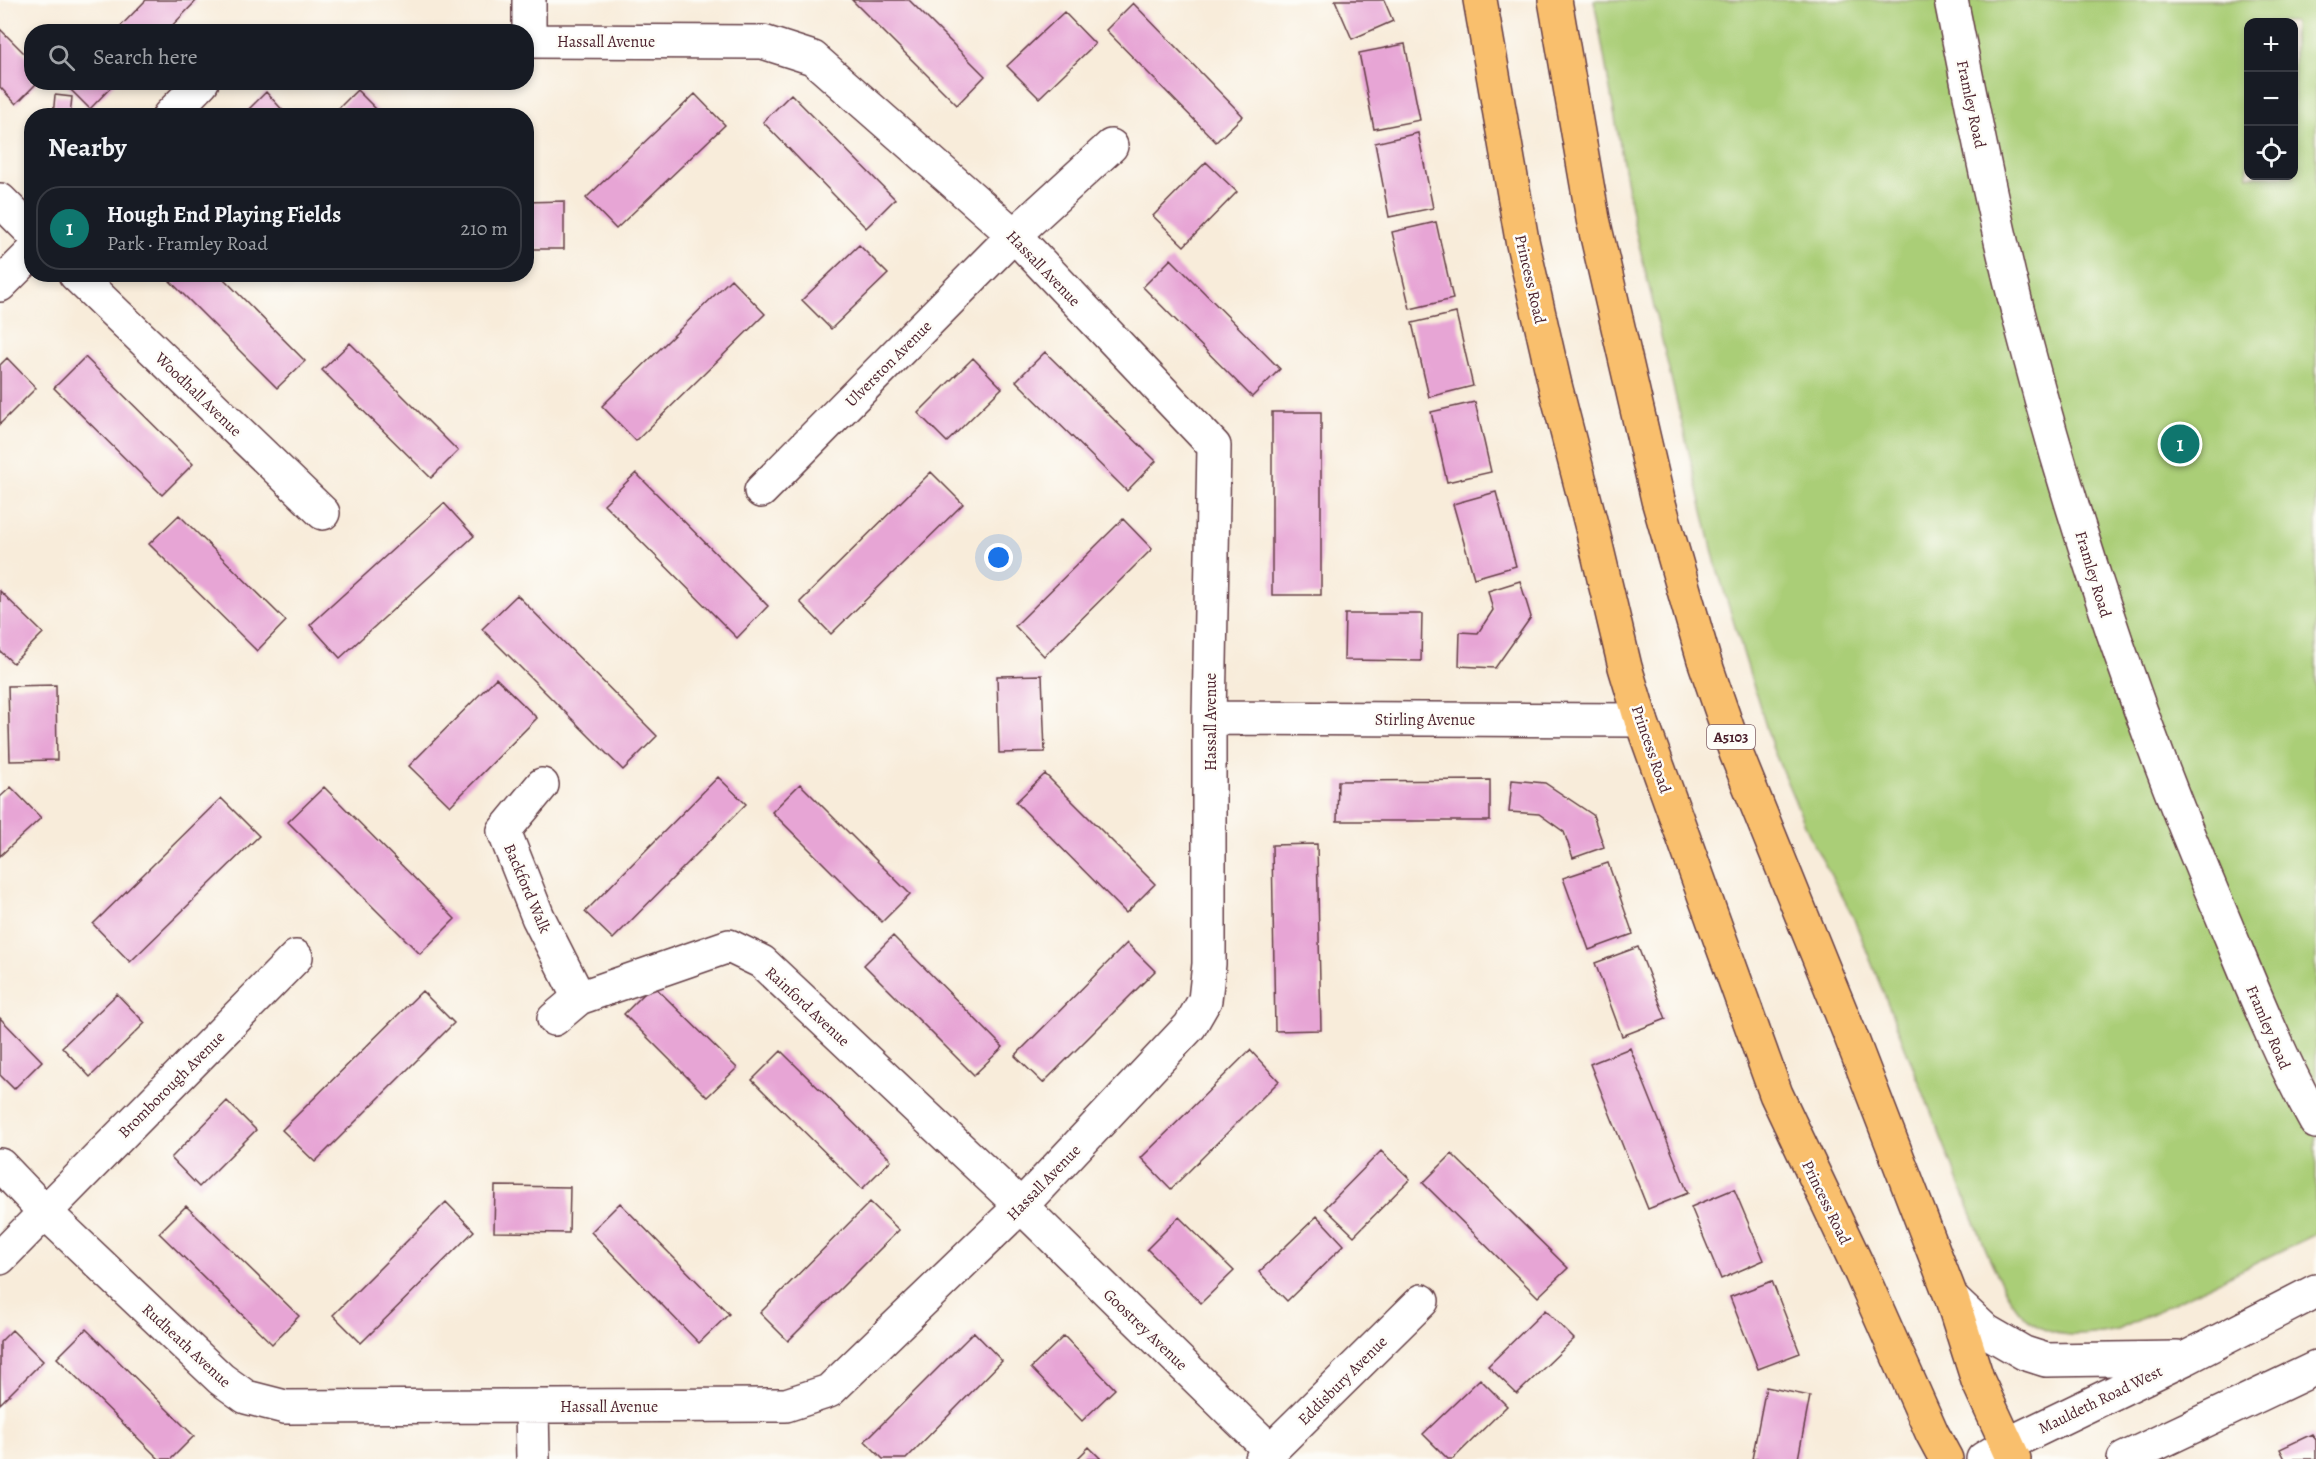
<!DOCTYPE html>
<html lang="en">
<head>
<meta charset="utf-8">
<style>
  :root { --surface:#171b24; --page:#242831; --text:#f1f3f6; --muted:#9ea1a6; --line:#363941; --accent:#0f766e }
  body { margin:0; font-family:Alegreya,serif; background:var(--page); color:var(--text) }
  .controls { position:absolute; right:18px; top:18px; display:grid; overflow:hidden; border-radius:12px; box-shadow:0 3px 9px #0003 }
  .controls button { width:54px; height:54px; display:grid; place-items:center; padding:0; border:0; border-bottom:2px solid var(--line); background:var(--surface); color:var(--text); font:30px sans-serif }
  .you { position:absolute; left:999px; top:558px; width:21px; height:21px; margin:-15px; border:4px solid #fff; border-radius:50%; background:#1a73e8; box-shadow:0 0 0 9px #1a73e833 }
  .badge { display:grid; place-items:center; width:39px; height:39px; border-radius:50%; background:var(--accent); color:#fff; font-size:20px; font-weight:700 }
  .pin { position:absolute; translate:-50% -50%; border:3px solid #fff; box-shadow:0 2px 6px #0006 }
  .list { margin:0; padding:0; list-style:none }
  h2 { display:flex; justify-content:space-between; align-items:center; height:78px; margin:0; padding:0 24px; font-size:26px }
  h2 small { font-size:20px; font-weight:400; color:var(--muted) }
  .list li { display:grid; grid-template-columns:39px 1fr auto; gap:18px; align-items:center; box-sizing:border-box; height:84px; margin:0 12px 12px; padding:0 12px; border:2px solid var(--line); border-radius:24px }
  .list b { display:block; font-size:22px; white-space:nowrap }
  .list p { margin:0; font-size:20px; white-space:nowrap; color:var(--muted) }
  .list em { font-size:20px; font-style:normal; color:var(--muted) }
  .icon { flex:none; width:33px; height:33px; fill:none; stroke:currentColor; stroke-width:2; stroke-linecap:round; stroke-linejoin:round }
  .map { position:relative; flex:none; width:2316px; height:1459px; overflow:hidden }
  .search { position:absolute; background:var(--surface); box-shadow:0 3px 9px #0003; left:24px; top:24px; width:510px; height:66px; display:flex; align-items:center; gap:15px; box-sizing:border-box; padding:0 21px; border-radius:24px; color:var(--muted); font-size:22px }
  .panel { position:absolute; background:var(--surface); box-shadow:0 3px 9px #0003; left:24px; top:108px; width:510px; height:174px; border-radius:24px }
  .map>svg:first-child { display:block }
  .green { fill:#aace77; stroke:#7a7651; stroke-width:1.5; fill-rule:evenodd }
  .building { fill:#e7a5d5 }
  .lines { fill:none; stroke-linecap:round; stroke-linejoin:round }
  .minor-casing { stroke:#643e45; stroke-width:36 }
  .tertiary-casing { stroke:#643e45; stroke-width:36 }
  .trunk-casing { stroke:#643e45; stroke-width:36 }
  .minor { stroke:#fff; stroke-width:33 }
  .tertiary { stroke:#fff; stroke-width:33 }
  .trunk { stroke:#f9bf6d; stroke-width:33 }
  .labels { text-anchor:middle; stroke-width:5; stroke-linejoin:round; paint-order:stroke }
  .shield { fill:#fdfcf7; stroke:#806168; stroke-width:1.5 }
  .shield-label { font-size:15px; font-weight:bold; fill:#4a1f2b }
  .street-label { font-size:16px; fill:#4a1f2b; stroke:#fdfcf7 }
</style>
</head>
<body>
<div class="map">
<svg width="2316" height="1459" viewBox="0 0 2316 1459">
  <rect width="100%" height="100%" fill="#fdfcf7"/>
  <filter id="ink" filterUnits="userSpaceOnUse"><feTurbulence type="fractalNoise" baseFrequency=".0167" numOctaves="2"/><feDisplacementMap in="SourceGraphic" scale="12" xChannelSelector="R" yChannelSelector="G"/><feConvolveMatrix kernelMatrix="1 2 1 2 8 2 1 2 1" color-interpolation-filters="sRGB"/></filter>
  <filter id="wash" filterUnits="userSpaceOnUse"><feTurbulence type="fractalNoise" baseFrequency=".008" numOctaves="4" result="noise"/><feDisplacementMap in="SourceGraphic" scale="24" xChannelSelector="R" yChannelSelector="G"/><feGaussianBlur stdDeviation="1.35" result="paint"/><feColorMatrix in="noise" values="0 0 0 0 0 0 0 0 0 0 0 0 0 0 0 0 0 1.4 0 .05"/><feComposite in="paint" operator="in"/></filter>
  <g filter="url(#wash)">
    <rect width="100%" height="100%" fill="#f8ecda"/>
    <path class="green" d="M1594,0H2316V1234L2118,1330C2032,1348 2015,1318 1984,1245L1852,914L1811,839L1773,749L1716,565L1634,224ZM2248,22H2294V176H2248Z"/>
    <g id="blocks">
      <path class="building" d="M146,0H197L166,32H115Z
        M852,0H909L985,76L957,105Z
        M1335,0H1384L1393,21L1352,39Z
        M1133,3L1243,116L1216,142L1106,30Z
        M1064,12L1095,44L1039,98L1007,66Z
        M0,29L32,61V82H38L16,104L0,87Z
        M1405,44L1420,120L1374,129L1359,53Z
        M63,82H116L90,109Z
        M357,90L383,116H331Z
        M266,92L288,116H242Z
        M695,94L725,125L616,229L586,198Z
        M791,94L895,199L866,228L763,122Z
        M55,95L72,97L70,116H53Z
        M1418,133L1433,208L1389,217L1375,143Z
        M1206,162L1237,192L1184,246L1153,216Z
        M564,201V249H526V202Z
        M1436,222L1453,299L1410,309L1392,232Z
        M859,245L888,274L831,329L802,300Z
        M1171,259L1280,369L1252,397L1143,287Z
        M176,274H219L305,361L277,388L170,281Z
        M731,279L765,314L636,441L602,406Z
        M1456,313L1473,386L1429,397L1412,323Z
        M350,343L458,451L431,478L322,370Z
        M1045,352L1156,461L1127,491L1016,381Z
        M85,357L193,464L162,495L54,388Z
        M7,358L36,388L0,424V365Z
        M973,358L1002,388L947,442L918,413Z
        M1475,402L1491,472L1447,482L1431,412Z
        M1272,412H1321V595H1272Z
        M931,472L963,504L831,634L800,602Z
        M636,473L768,606L737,638L604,504Z
        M1496,492L1516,566L1474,578L1453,504Z
        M444,503L474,536L340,658L310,625Z
        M179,515L286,621L257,651L149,544Z
        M1123,519L1152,549L1044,656L1015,626Z
        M1520,581L1531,617L1495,668L1459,666L1460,632L1478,633L1493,610L1488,591Z
        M0,591L43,633L13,663L0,651Z
        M517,595L657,736L623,770L482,629Z
        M1345,614H1422L1421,661L1344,660Z
        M1042,675L1045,752L999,753L997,676Z
        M496,678L537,718L450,806L409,766Z
        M56,685L57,760L10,761L8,686Z
        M1045,774L1155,884L1126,913L1016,802Z
        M718,777L746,804L613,939L585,912Z
        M1490,780V821H1337L1338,781Z
        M1512,780L1545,783L1593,815L1604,847L1573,858L1564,832L1539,814L1509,812Z
        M800,784L910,894L882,922L772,812Z
        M11,787L41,818L0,856V797Z
        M324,787L455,919L420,954L288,822Z
        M221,798L259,836L130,962L93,924Z
        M1317,844L1321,1030L1275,1031L1272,845Z
        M1608,863L1633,934L1589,950L1563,878Z
        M893,936L1003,1047L974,1075L864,965Z
        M1127,943L1155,971L1043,1083L1015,1056Z
        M1638,947L1666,1019L1622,1036L1595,963Z
        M653,985L737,1068L707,1097L624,1014Z
        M422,991L454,1023L315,1162L282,1130Z
        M117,994L145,1023L90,1077L62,1047Z
        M0,1018L42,1061L14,1089L0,1075Z
        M1630,1048L1688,1193L1648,1209L1590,1064Z
        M1250,1050L1279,1081L1171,1189L1141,1158Z
        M781,1051L891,1160L862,1189L752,1080Z
        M227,1101L256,1130L199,1187L171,1158Z
        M1381,1151L1410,1179L1354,1236L1325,1208Z
        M1452,1154L1568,1268L1538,1297L1423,1183Z
        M495,1186L570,1187L569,1233L494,1232Z
        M1734,1189L1764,1260L1721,1279L1691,1207Z
        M446,1202L474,1231L361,1343L333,1315Z
        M870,1202L899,1230L788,1341L760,1313Z
        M620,1203L729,1314L699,1343L591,1232Z
        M186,1206L299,1316L272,1344L159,1233Z
        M1317,1216L1344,1245L1287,1301L1259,1272Z
        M1179,1217L1234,1271L1201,1303L1147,1249Z
        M1772,1281L1800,1353L1758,1369L1730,1297Z
        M1545,1310L1574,1339L1517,1394L1488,1366Z
        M86,1329L194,1436L171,1459H159L57,1358Z
        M12,1330L43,1361L0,1404V1342Z
        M974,1332L1002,1361L906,1459H883L865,1441Z
        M1064,1336L1115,1389L1082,1421L1031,1368Z
        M1480,1379L1507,1406L1453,1459H1448L1423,1434Z
        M1766,1387L1810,1396L1798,1459H1752Z
        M2312,1434L2316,1440V1459H2285L2280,1449Z
        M1089,1447L1101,1459H1077Z"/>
    </g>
  </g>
  <g filter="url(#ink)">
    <use href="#blocks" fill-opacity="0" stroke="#643e45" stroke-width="1.5"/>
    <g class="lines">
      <defs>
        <path id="minor" d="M529,0V40
          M1951,0C1974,115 1996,230 2026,343C2077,537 2141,727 2220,911C2250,982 2278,1055 2316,1122
          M169,116L202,82
          M0,200L32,232
          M75,274L323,513
          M0,285L32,253
          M761,491L1014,235L1111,146
          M1209,718L1641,720
          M542,785L504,831L538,917L579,998
          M554,1019L579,998L729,946L762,962L1021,1206L1271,1451
          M0,1165L45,1212L221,1379L246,1397L285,1407L786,1405L829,1391L1021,1206L1190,1026L1205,1000L1209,964V718L1214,446L1014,235L813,58L763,42L526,41
          M0,1258L296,957
          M532,1407L533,1459
          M1262,1459L1422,1301"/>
        <path id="tertiary" d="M1952,1299L1986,1331L2024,1353L2046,1360L2177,1358
          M1983,1459L2008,1444L2186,1358L2316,1291
          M2124,1459L2316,1368"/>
        <path id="trunk" d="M1480,0L1522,240L1555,385L1591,524L1625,667L1641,720L1776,1094L1861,1273L1932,1433L1946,1459
          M1555,0L1593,219L1658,500L1704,660L1736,753L1851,1037L1952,1299L1978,1381L2014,1459"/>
      </defs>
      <use href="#minor" class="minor-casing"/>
      <use href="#tertiary" class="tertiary-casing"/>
      <use href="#trunk" class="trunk-casing"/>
      <use href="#minor" class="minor"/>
      <use href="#tertiary" class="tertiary"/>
      <use href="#trunk" class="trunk"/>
    </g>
  </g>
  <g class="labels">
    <rect class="shield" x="1707" y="725" width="48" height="24" rx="4.5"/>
    <g class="shield-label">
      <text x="1731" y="742">A5103</text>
    </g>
    <g class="street-label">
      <text x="606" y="47">Hassall Avenue</text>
      <text transform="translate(1972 104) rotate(78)" y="6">Framley Road</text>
      <text transform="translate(1044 268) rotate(46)" y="6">Hassall Avenue</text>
      <text transform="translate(1531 279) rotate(77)" y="6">Princess Road</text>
      <text transform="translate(888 363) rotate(-45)" y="6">Ulverston Avenue</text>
      <text transform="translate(199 394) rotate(44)" y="6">Woodhall Avenue</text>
      <text transform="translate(2094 574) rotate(73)" y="6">Framley Road</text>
      <text x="1425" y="725">Stirling Avenue</text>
      <text transform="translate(1210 722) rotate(-90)" y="6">Hassall Avenue</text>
      <text transform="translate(1652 749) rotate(71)" y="6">Princess Road</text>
      <text transform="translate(528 888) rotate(67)" y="6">Backford Walk</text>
      <text transform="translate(808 1006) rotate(43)" y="6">Rainford Avenue</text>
      <text transform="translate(2269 1027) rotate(67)" y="6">Framley Road</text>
      <text transform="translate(171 1084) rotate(-45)" y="6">Bromborough Avenue</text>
      <text transform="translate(1043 1182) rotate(-46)" y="6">Hassall Avenue</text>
      <text transform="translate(1827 1202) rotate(64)" y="6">Princess Road</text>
      <text transform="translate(1146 1329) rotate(44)" y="6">Goostrey Avenue</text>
      <text transform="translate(187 1345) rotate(43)" y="6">Rudheath Avenue</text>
      <text transform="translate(1342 1380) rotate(-45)" y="6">Eddisbury Avenue</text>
      <text transform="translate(2100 1399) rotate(-26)" y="6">Mauldeth Road West</text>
      <text x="609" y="1412">Hassall Avenue</text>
    </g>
  </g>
</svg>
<div class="controls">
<button>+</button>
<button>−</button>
<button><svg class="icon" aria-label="locate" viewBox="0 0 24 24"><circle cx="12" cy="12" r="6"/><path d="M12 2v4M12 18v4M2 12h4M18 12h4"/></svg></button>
</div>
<div class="you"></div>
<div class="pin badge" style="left:2180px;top:444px">1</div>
<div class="search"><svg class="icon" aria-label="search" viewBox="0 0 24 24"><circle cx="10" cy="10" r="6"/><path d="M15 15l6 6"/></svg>Search here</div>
<section class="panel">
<h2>Nearby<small></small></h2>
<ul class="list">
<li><span class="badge">1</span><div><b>Hough End Playing Fields</b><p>Park · Framley Road</p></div><em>210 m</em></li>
</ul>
</section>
</div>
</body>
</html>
